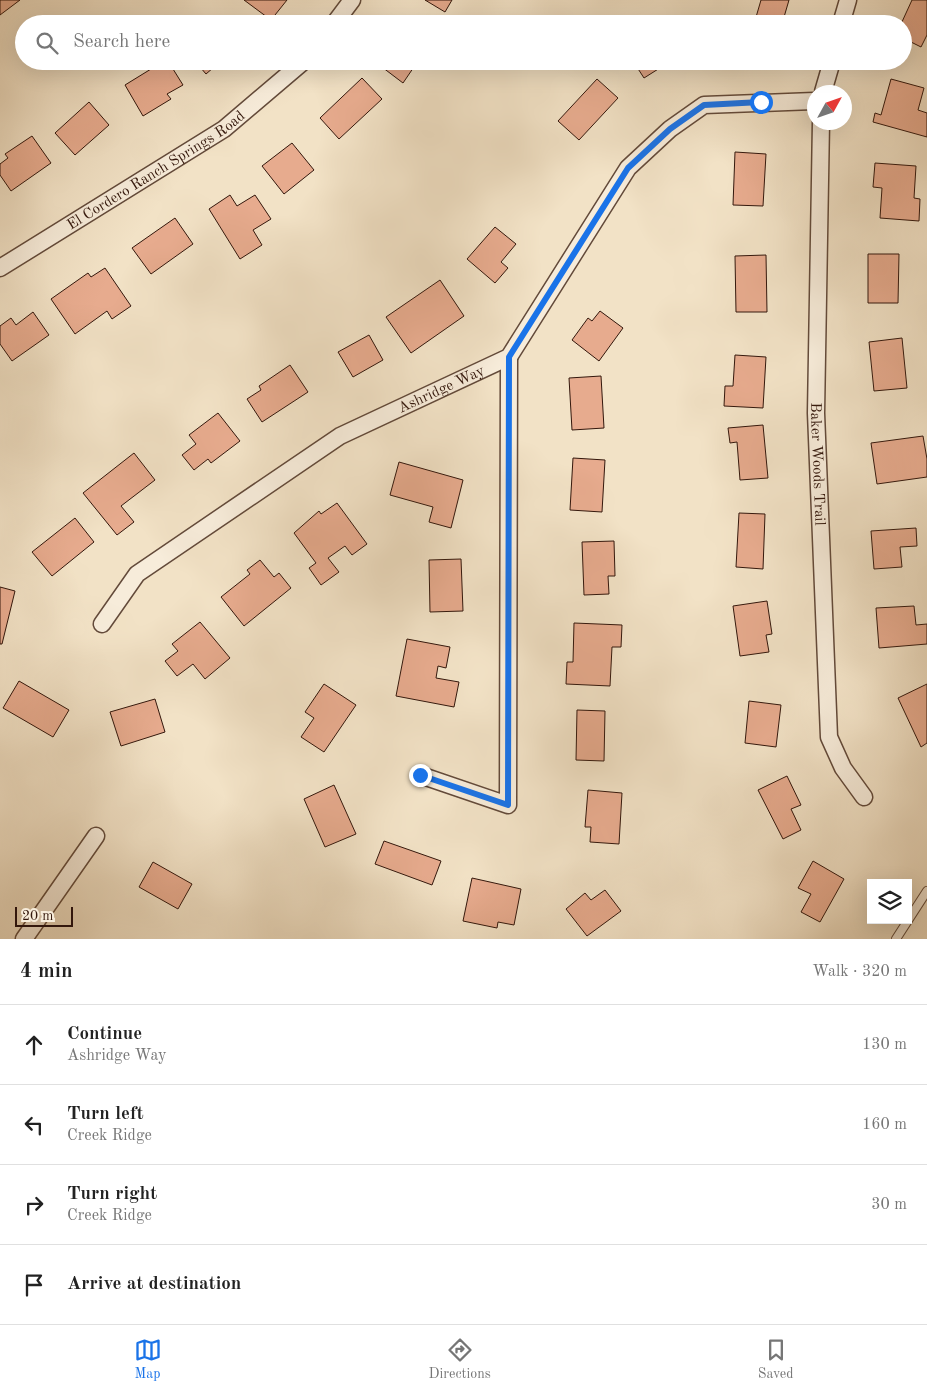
<!DOCTYPE html>
<html lang="en">
<head>
<meta charset="utf-8">
<style>
  :root { --surface:#fff; --page:#f6f6f6; --text:#222; --muted:#767676; --line:#e0e0e0; --accent:#1a73e8 }
  body { margin:0; font-family:"Old Standard TT",serif; background:var(--page); color:var(--text) }
  .controls { position:absolute; right:15px; bottom:15px; display:grid; overflow:hidden; border-radius:0px; box-shadow:0 5px 20px #0002 }
  .controls button { width:45px; height:45px; display:grid; place-items:center; padding:0; border:0; border-bottom:1px solid var(--line); background:var(--surface); color:var(--text); font:25px sans-serif }
  .compass { position:absolute; left:807px; top:85px; width:45px; height:45px; border-radius:50%; background:var(--surface); box-shadow:0 5px 20px #0002; rotate:50deg }
  .scale { position:absolute; left:15px; bottom:12px; width:58px; box-sizing:border-box; padding-left:5px; border:2px solid #33170c; border-top:0; font-size:14px; line-height:18px; white-space:nowrap; color:#33170c; -webkit-text-stroke:4px #f7ecda; paint-order:stroke }
  .stop { position:absolute; width:15px; height:15px; margin:-11px; border:4px solid #1a73e8; border-radius:50%; background:#fff }
  .stop.end { background:#1a73e8; border-color:#fff; box-shadow:0 1px 5px #0008 }
  .list { margin:0; padding:0; list-style:none }
  h2 { display:flex; justify-content:space-between; align-items:center; height:65px; margin:0; padding:0 20px; font-size:21px }
  h2 small { font-size:16px; font-weight:400; color:var(--muted) }
  .list li { display:grid; grid-template-columns:32px 1fr auto; gap:15px; align-items:center; box-sizing:border-box; height:80px; padding:0 20px; border-top:1px solid var(--line) }
  .list b { display:block; font-size:19px; white-space:nowrap }
  .list p { margin:0; font-size:16px; white-space:nowrap; color:var(--muted) }
  .list em { font-size:16px; font-style:normal; color:var(--muted) }
  .icon { flex:none; width:28px; height:28px; fill:none; stroke:currentColor; stroke-width:2; stroke-linecap:round; stroke-linejoin:round }
  .map { position:relative; flex:none; width:927px; height:939px; overflow:hidden }
  .search { position:absolute; background:var(--surface); box-shadow:0 5px 20px #0002; left:15px; right:15px; top:15px; height:55px; display:flex; align-items:center; gap:12px; box-sizing:border-box; padding:0 18px; border-radius:28px; color:var(--muted); font-size:19px }
  .sheet { height:385px; background:var(--surface) }
  nav { display:flex; justify-content:space-around; align-items:center; box-sizing:border-box; height:70px; border-top:1px solid var(--line); background:var(--surface); font-size:14px; color:var(--muted) }
  nav a { display:grid; justify-items:center; gap:2px }
  nav .on { color:var(--accent) }
  .map>svg:first-child { display:block }
  .building { fill:#e7ab8e; stroke:#33170c }
  .lines { fill:none; stroke-linecap:round; stroke-linejoin:round }
  .service-casing { stroke:#634a3a; stroke-width:10 }
  .minor-casing { stroke:#634a3a; stroke-width:19 }
  .service { stroke:#f7ecda; stroke-width:8 }
  .minor { stroke:#f7ecda; stroke-width:16 }
  .route { stroke:#1a73e8; stroke-width:6 }
  .labels { text-anchor:middle; stroke-width:4.5; stroke-linejoin:round; paint-order:stroke }
  .street-label { font-size:15px; fill:#33170c; stroke:#f7ecda }
</style>
</head>
<body>
<div class="map">
<svg width="927" height="939" viewBox="0 0 927 939">
  <rect width="100%" height="100%" fill="#f2e2c6"/>
  <filter id="stains"><feTurbulence type="fractalNoise" baseFrequency=".004" numOctaves="4"/><feColorMatrix values="0 0 0 0 .2 0 0 0 0 .09 0 0 0 0 .02 0 0 0 .5 -.17"/></filter>
  <radialGradient id="worn" r=".72"><stop offset=".6" stop-color="#630" stop-opacity="0"/><stop offset="1" stop-color="#630" stop-opacity=".3"/></radialGradient>
  <path class="building" d="M0,0H20L0,15Z
    M244,0H287L271,20Z
    M425,0H452L445,12Z
    M761,0H789L782,24H754Z
    M912,0H927V35L921,47L903,38V24H901Z
    M164,61H168L183,85L167,94L171,99L143,116L125,85Z
    M195,61H221L206,74Z
    M374,61H418L403,83Z
    M633,61H663L661,63L663,66L644,78Z
    M362,78L382,99L339,139L320,118Z
    M597,79L618,98L579,140L558,121Z
    M891,79L924,88L918,110L927,113V137L873,122L875,113L881,115Z
    M89,102L109,125L75,155L55,133Z
    M32,136L51,163L11,191L0,175V164L8,158L5,154Z
    M292,143L314,170L284,194L262,166Z
    M735,152L766,154L763,206L733,205Z
    M875,163L916,166L914,198L920,199L919,221L880,218L882,188L873,187Z
    M230,195L237,206L255,195L271,219L253,230L262,245L240,259L209,209Z
    M175,218L193,244L151,274L132,248Z
    M495,227L516,244L501,262L508,268L495,283L467,259Z
    M868,254H899L898,303H868Z
    M766,255L767,312H736L735,256Z
    M105,268L131,306L112,319L107,311L75,334L51,299L88,273L91,277Z
    M440,280L464,316L411,353L386,317Z
    M600,311L623,328L599,361L572,340L588,318L592,321Z
    M33,312L49,335L12,361L0,344V326L11,318L16,325Z
    M369,335L383,360L353,377L338,352Z
    M902,338L907,388L874,391L869,342Z
    M735,355L766,357L763,408L724,406L725,386H733Z
    M290,365L308,392L262,422L247,399L261,390L259,386Z
    M601,376L604,428L572,430L569,378Z
    M218,413L240,441L211,463L208,459L194,470L182,455L196,444L189,435Z
    M763,425L768,478L740,480L737,442L730,443L728,428Z
    M923,436L927,459V477L877,484L871,443Z
    M134,453L155,480L121,506L134,522L117,535L83,493Z
    M573,458L605,460L602,512L570,510Z
    M399,462L463,480L451,528L429,522L433,507L390,495Z
    M337,503L367,544L352,555L345,546L328,558L339,572L321,585L309,568L316,563L294,533L319,511L321,514Z
    M739,513L765,514L763,569L736,567Z
    M75,518L94,542L52,576L32,552Z
    M916,528L917,546L900,547L902,567L874,569L871,531Z
    M614,541L615,576H608L609,594L584,595L582,542Z
    M461,559L463,611L430,612L429,560Z
    M260,560L274,577L279,573L291,588L244,626L221,597L250,574L247,570Z
    M0,587L15,591L2,644H0Z
    M767,601L772,634L766,635L769,652L740,656L733,606Z
    M914,606L916,625L927,624V644L879,648L876,608Z
    M200,622L230,658L205,679L193,664L177,676L165,661L178,651L172,644Z
    M574,623L622,625L621,647H612L610,686L566,684L567,662H573Z
    M407,639L450,647L446,668L438,666L436,678L459,682L454,707L396,696Z
    M19,681L69,710L53,737L3,708Z
    M324,684L356,705L324,752L301,737L314,718L305,712Z
    M927,684V743L921,747L898,698Z
    M155,699L165,732L121,746L110,712Z
    M749,701L781,705L776,747L745,743Z
    M577,710L605,711L604,761L576,760Z
    M787,776L801,805L791,809L801,830L783,839L758,790Z
    M334,785L356,834L325,847L304,799Z
    M588,790L622,793L619,844L590,842L591,827H585Z
    M384,841L441,861L432,885L375,864Z
    M813,861L844,879L820,922L801,912L811,894L798,888Z
    M153,862L192,884L178,909L139,887Z
    M472,878L521,889L514,925L498,922L497,928L463,921Z
    M605,890L621,911L587,936L566,909L585,893L591,900Z"/>
  <g class="lines">
    <defs>
      <path id="service" d="M896,939L927,891"/>
      <g id="minor">
        <path d="M334,24L352,0"/>
        <path d="M841,24L848,0"/>
        <path d="M823,92L832,61"/>
        <path id="s1" d="M821,122L816,413L829,737L843,768L864,797"/>
        <path id="s2" d="M0,268L224,129L304,61"/>
        <path id="s3" d="M102,624L137,574L340,436L509,357L628,168L670,129L704,105L814,101"/>
        <path d="M420,775L508,805L509,357"/>
        <path d="M24,939L96,836"/>
      </g>
    </defs>
    <use href="#service" class="service-casing"/>
    <use href="#minor" class="minor-casing"/>
    <use href="#service" class="service"/>
    <use href="#minor" class="minor"/>
  </g>
  <g class="lines">
    <path class="route" d="M420,775L508,805L509,357L628,168L670,129L704,105L761,102"/>
  </g>
  <g class="labels">
    <g class="street-label">
      <text dy="5" stroke="none"><textPath href="#s2" startOffset="184">El Cordero Ranch Springs Road</textPath></text>
      <text dy="5" stroke="none"><textPath href="#s3" startOffset="418">Ashridge Way</textPath></text>
      <text dy="5" stroke="none"><textPath href="#s1" startOffset="342">Baker Woods Trail</textPath></text>
    </g>
  </g>
  <rect width="100%" height="100%" filter="url(#stains)"/>
  <rect width="100%" height="100%" fill="url(#worn)"/>
</svg>
<div class="controls">
<button><svg class="icon" aria-label="layers" viewBox="0 0 24 24"><path d="M12 4l9 5-9 5-9-5zM3 14l9 5 9-5"/></svg></button>
</div>
<svg class="compass" viewBox="-18 -18 36 36"><path d="M0-13l5 13h-10z" fill="#e53935"/><path d="M0 13l5-13h-10z" fill="#767676"/></svg>
<div class="scale">20 m</div>
<div class="stop" style="left:761px;top:102px"></div>
<div class="stop end" style="left:420px;top:775px"></div>
<div class="search"><svg class="icon" aria-label="search" viewBox="0 0 24 24"><circle cx="10" cy="10" r="6"/><path d="M15 15l6 6"/></svg>Search here</div>
</div>
<section class="sheet">
<h2>4 min<small>Walk · 320 m</small></h2>
<ul class="list">
<li><svg class="icon" aria-label="ahead" viewBox="0 0 24 24"><path d="M12 20V5M6 11l6-6 6 6"/></svg><div><b>Continue</b><p>Ashridge Way</p></div><em>130 m</em></li>
<li><svg class="icon" aria-label="left" viewBox="0 0 24 24"><path d="M17 20v-9H6M10 6l-5 5 5 5"/></svg><div><b>Turn left</b><p>Creek Ridge</p></div><em>160 m</em></li>
<li><svg class="icon" aria-label="right" viewBox="0 0 24 24"><path d="M7 20v-9h11M14 6l5 5-5 5"/></svg><div><b>Turn right</b><p>Creek Ridge</p></div><em>30 m</em></li>
<li><svg class="icon" aria-label="arrive" viewBox="0 0 24 24"><path d="M6 21V4h12l-3 4 3 4H6"/></svg><div><b>Arrive at destination</b></div></li>
</ul>
</section>
<nav>
<a class="on"><svg class="icon" aria-label="map" viewBox="0 0 24 24"><path d="M3 6l6-2 6 2 6-2v14l-6 2-6-2-6 2zM9 4v14M15 6v14"/></svg>Map</a>
<a><svg class="icon" aria-label="directions" viewBox="0 0 24 24"><path d="M12 3l9 9-9 9-9-9zM9 14v-3h6M13 9l2 2-2 2"/></svg>Directions</a>
<a><svg class="icon" aria-label="saved" viewBox="0 0 24 24"><path d="M7 4h10v16l-5-4-5 4z"/></svg>Saved</a>
</nav>
</body>
</html>
